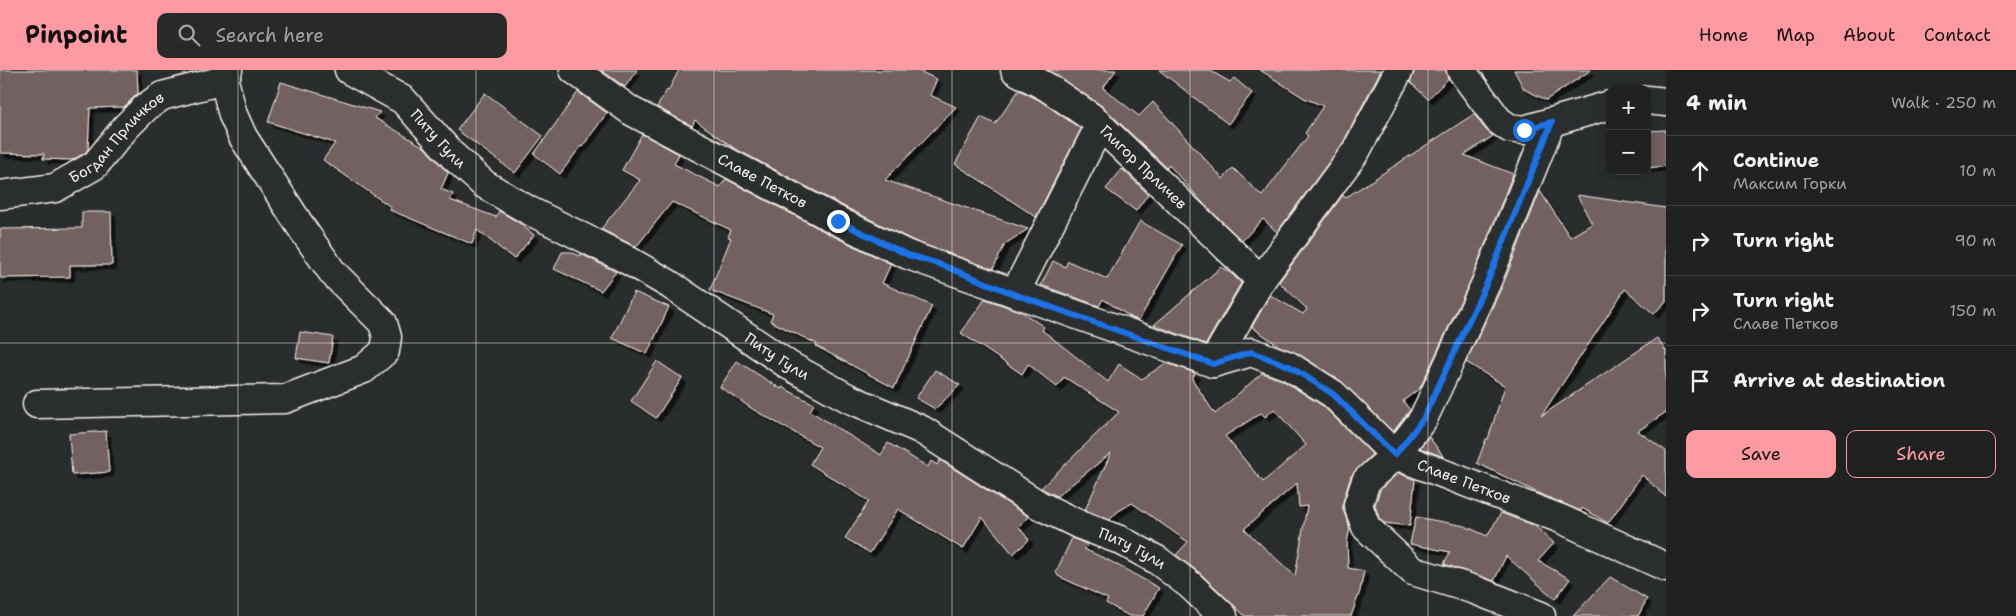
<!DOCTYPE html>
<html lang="en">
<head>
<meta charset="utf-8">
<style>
  :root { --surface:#202222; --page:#282a2a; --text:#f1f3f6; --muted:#a2a4a5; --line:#3d3f40; --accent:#ff9aa2 }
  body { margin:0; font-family:"Shantell Sans",sans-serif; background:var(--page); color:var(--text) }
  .controls { position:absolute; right:15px; top:15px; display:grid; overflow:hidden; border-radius:10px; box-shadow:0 2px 12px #0003 }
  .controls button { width:45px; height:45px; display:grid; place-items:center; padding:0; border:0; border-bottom:1px solid var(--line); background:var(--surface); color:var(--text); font:25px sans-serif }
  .stop { position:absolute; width:15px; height:15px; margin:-11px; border:4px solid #1a73e8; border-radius:50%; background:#fff }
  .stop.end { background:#1a73e8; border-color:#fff; box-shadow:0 1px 5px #0008 }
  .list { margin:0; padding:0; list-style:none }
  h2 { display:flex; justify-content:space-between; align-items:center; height:65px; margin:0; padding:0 20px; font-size:21px }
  h2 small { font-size:16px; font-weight:400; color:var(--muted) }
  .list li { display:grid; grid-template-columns:32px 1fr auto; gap:15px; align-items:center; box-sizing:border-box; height:70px; padding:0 20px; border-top:1px solid var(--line) }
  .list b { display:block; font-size:19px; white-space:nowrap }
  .list p { margin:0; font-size:16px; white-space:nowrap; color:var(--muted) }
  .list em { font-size:16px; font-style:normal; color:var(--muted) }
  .actions { display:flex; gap:10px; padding:15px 20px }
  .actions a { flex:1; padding:11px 0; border:1px solid var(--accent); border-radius:10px; text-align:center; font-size:18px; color:var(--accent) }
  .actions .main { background:var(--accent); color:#111 }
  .icon { flex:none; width:28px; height:28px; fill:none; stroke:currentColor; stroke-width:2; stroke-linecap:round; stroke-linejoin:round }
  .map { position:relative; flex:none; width:1666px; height:546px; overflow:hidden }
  header { display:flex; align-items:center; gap:30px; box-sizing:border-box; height:70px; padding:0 25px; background:var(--accent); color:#111 }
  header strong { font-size:24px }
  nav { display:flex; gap:28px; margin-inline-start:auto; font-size:18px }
  .search { width:350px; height:45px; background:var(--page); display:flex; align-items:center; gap:12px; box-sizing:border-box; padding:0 18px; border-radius:10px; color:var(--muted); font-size:19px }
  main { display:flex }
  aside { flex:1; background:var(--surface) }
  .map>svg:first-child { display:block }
  .building { fill:#736060; stroke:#f4f1e8; fill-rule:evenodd; filter:url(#shadow) }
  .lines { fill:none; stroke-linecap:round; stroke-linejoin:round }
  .minor-casing { stroke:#f4f1e8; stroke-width:31 }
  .minor { stroke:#2a2d2e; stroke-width:28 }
  .route { stroke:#1a73e8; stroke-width:6 }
  .grid { fill:none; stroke:#f4f1e8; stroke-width:1; stroke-opacity:0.55 }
  .labels { text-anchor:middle; stroke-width:4.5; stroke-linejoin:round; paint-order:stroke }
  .street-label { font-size:15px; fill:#f4f1e8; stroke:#2a2d2e }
</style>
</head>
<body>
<header>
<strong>Pinpoint</strong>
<div class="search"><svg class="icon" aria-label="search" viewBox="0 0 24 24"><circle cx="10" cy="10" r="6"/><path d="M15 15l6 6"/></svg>Search here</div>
<nav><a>Home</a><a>Map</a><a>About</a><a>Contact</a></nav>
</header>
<main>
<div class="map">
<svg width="1666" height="546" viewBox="0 0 1666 546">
  <defs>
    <filter id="shadow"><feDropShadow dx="4.5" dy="4.5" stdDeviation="0" flood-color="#0009"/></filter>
  </defs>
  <rect width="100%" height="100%" fill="#2a2d2e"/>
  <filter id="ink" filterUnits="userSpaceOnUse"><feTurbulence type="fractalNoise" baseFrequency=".02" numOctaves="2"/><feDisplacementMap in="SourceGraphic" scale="10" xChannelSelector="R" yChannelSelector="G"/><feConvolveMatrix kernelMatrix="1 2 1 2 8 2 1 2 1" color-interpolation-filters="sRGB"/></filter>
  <g filter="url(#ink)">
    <path class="building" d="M0,0H137L138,23L124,37L90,38L88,79L85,83L72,90L43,89L44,84L0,83Z
      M601,0H637L625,17Z
      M679,0H916L937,9L930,25L956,37L885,110L1028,159L1005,174L993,199L914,171L845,137L734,78L695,50L692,56L657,37L667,20L668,21Z
      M1048,0H1116L1103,18L1139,46L1153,32L1223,109L1233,98L1262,126L1308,66L1305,63L1323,36L1304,28L1260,0H1381L1343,73L1277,162L1263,149L1242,171L1202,132L1169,95L1167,98L1102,36Z
      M1159,0H1209L1230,12L1234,8L1252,23L1228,54Z
      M1415,0H1446L1448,9L1428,29L1410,12Z
      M1514,0H1591L1546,30L1524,19Z
      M281,12L380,42L375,48L424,77L448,103L441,119L453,124L450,130L496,147L499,141L521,154L534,165L514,189L477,160L472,174L390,140L391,137L323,90L335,73L268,52Z
      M1019,20L1039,30L1081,59L1036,147L955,94L981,47L995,54Z
      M578,22L607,43L582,77L581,76L560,104L534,84Z
      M485,23L543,66L515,103L457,60Z
      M1474,44L1485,59L1493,66L1464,85L1513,104L1473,205L1420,318L1403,331L1410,340L1393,362L1341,311L1297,283L1279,276L1252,257L1270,225L1303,244L1307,239L1279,212L1343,125L1345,128Z
      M1666,60V96L1647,98V61Z
      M642,64L679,84L674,94L720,117L726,109L831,165L891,194L882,213L932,236L894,318L816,276L817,274L770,251L773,244L710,220L731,168L728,167L731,160L672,132L636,177L601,159L640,110L622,100Z
      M1122,99L1148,124L1136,141L1106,119Z
      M1540,121L1570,167L1592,154L1577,125L1666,138V231L1654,244L1625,219L1541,346L1657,268L1666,281V342L1638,361L1666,381V427L1642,405L1608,453L1582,438L1581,441L1538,423L1477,393L1486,369H1488L1505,316L1466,292L1502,217Z
      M82,142H111L112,195H70V207L0,208V159L82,158Z
      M1140,151L1182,175L1139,250L1132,248L1103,229L1099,236L1041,215L1053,191L1065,197L1068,191L1107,209Z
      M562,182H571L579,186L581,184L616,202L601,221L554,199Z
      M1221,197L1232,204L1241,213L1206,274L1154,255Z
      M634,222L669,237L647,284L612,268Z
      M985,229L1022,242L1044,257L1042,260L1108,312L1119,294L1142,309L1166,293L1195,303L1192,309L1215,344L1262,303L1282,310L1323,336L1372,384L1351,406L1343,431V440L1350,458L1347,472L1348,498L1364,501L1360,521L1351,546H1245L1201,504L1176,485L1188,472L1132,433L1117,442L1110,450L1085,440L1111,383L1057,426L1041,418L1119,342L1064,307L1057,317L1028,294L1022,304L961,263ZM1274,339L1306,375L1263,412L1225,366L1261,343L1265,347ZM1297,413L1299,437L1307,436L1295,506L1244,459Z
      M300,262L333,267L329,293L296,288Z
      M657,291L682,308L656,348L631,331Z
      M737,291L781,319L782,317L814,334L810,341L881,385L888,373L928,397L931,391L937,395L940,390L1029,447L1019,457L1029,470L1013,484L982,447L963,479L898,439L870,483L845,468L869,431L810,394L820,377L754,340L720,317Z
      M935,300L960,315L935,339L916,328Z
      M106,361L109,402L72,405L69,364Z
      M1429,367L1444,387L1420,378Z
      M1398,403L1415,410L1410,456L1384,453L1379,448L1375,435L1380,420Z
      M1501,443L1535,456L1554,473L1538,491L1570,509L1555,529L1506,486L1494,511L1444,494L1450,482L1410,474L1416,447L1465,456L1487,466Z
      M1072,468L1088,475L1084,479L1110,491L1159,518L1143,546H1129L1106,533L1108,529L1058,506L1056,502Z
      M1610,507L1647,529L1638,546H1573Z"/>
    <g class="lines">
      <defs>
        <g id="minor">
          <path id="s1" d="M349,0L403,30L453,86L484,114L528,140L624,188L669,214L790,296L848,328L922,360L1039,435L1080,455L1120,470L1157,490L1190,515L1223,546"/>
          <path id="s2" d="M574,0L631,41L838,151L908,185L1213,293L1251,282L1289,296L1333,324L1395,385L1561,449L1666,497"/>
          <path id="s3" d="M1015,0L1047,17L1091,47L1261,210"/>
          <path d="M1461,0L1498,50L1509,58L1524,60L1610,35"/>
          <path d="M1647,30L1666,32"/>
          <path id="s4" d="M0,125L55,118L95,95L126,57L146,37L162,26L224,10L228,0"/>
          <path d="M1015,223L1100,55"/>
          <path d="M1213,293L1261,210L1356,81L1399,0"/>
          <path d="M37,334L285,329L364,299L385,281L387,267L383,253L333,203L303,160L243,67L233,45L224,10"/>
          <path d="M1541,546L1475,520L1413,501L1366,457L1358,435L1366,411L1395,385L1423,349L1487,211L1551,52"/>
        </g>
      </defs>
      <use href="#minor" class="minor-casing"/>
      <use href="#minor" class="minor"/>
    </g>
  </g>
  <g class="lines" filter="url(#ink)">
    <path class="route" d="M838,151L908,185L939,194L1014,224L1213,294L1251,282L1289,296L1333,324L1395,385L1423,349L1488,210L1552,52L1524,60"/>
  </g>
  <path class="grid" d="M238,0V546M476,0V546M714,0V546M952,0V546M1190,0V546M1428,0V546M0,273H1666"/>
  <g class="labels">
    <g class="street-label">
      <text dy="5" stroke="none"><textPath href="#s4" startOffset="136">Богдан Прличков</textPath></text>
      <text dy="5" stroke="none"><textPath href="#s1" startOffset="114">Питу Гули</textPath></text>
      <text dy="5" stroke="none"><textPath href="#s3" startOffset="162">Глигор Прличев</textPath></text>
      <text dy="5" stroke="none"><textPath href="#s2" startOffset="219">Славе Петков</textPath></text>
      <text dy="5" stroke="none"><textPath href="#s1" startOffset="519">Питу Гули</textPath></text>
      <text dy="5" stroke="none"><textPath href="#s2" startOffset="999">Славе Петков</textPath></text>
      <text dy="5" stroke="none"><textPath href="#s1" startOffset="924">Питу Гули</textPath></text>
    </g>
  </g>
</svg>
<div class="controls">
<button>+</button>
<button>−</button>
</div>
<div class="stop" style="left:1524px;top:60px"></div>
<div class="stop end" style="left:838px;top:151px"></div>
</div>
<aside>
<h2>4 min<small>Walk · 250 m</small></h2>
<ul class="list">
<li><svg class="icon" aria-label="ahead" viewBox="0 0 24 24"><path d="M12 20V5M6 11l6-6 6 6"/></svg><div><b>Continue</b><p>Максим Горки</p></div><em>10 m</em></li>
<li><svg class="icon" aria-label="right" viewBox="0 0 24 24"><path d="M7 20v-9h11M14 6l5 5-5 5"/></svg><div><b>Turn right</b></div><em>90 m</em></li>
<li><svg class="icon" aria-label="right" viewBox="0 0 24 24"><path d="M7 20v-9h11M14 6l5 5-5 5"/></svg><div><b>Turn right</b><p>Славе Петков</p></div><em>150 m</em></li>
<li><svg class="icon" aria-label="arrive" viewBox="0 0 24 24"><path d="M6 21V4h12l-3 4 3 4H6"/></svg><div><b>Arrive at destination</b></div></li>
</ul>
<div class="actions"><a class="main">Save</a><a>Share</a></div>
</aside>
</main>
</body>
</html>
